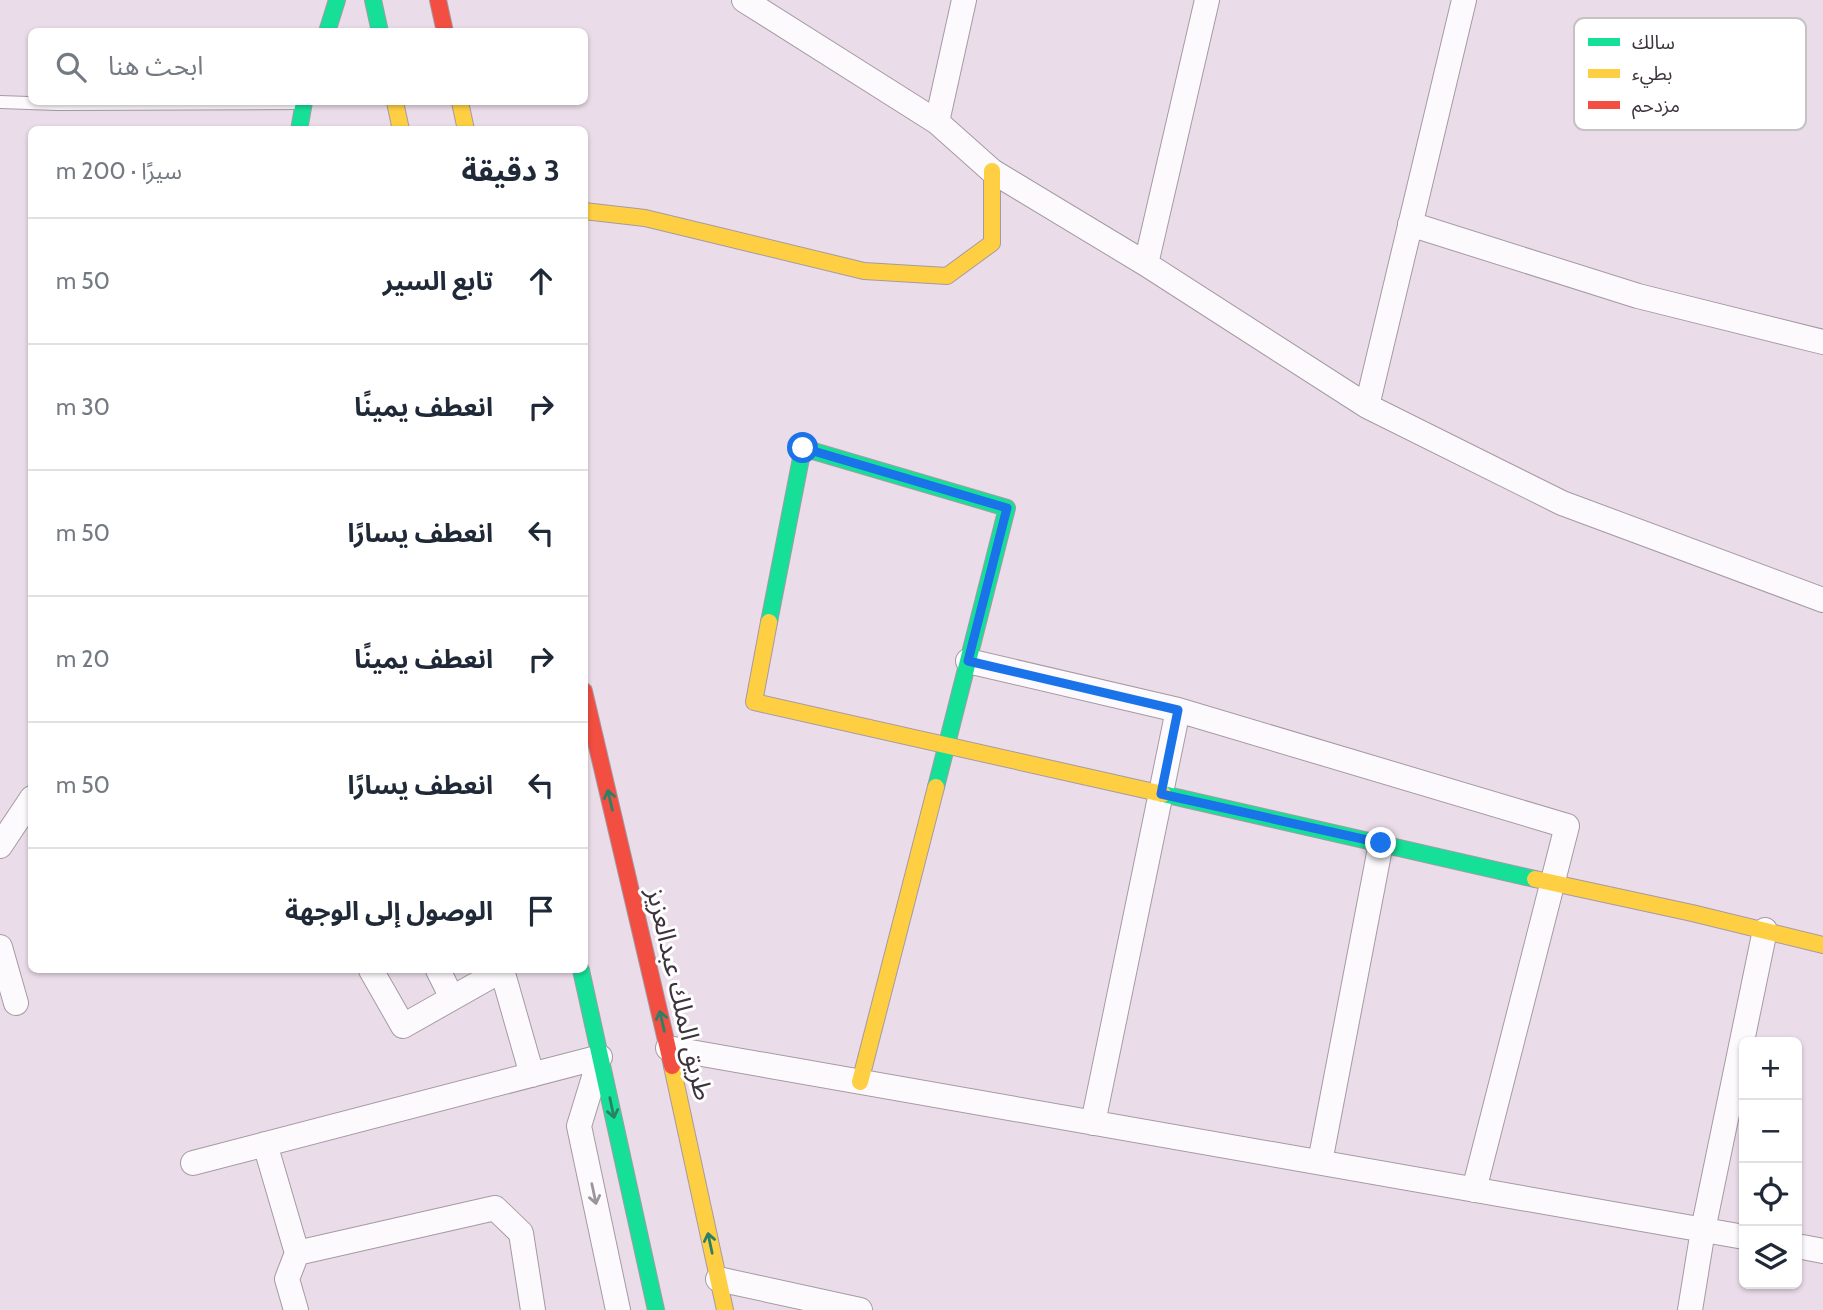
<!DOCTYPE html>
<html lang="ar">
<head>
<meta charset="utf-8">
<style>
  :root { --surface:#fff; --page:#f2f2f3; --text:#1f2937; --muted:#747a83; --line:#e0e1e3 }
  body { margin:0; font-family:Cabin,"Noto Sans Arabic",sans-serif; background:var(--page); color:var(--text); direction:rtl }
  .controls { position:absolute; right:21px; bottom:21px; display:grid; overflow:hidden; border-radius:10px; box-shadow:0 2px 5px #0004 }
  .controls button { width:63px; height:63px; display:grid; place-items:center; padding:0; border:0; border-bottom:2px solid var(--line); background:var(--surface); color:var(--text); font:35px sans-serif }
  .stop { position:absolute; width:21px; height:21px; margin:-16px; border:5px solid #1a73e8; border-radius:50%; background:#fff }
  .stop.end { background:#1a73e8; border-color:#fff; box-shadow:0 2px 7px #0008 }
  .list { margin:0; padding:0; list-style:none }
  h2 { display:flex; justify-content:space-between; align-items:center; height:91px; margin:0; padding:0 28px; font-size:30px }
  h2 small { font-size:23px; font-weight:400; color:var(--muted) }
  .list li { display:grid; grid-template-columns:46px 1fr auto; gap:21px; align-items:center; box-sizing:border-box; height:126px; padding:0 28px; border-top:2px solid var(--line) }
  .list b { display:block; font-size:26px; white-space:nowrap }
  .list em { font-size:23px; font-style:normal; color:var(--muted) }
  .icon { flex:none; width:38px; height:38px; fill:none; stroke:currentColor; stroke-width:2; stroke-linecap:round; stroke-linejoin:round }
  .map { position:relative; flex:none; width:1823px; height:1310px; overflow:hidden; direction:ltr }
  .search { position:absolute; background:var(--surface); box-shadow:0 2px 5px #0004; left:28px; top:28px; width:560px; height:77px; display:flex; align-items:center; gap:18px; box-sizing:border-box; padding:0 24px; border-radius:10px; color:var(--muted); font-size:26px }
  .panel { position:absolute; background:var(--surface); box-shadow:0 2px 5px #0004; left:28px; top:126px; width:560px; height:847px; border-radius:10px; direction:rtl }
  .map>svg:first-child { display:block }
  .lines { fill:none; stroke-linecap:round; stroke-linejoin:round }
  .lane-casing { stroke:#a59aa4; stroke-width:14 }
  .street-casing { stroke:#a59aa4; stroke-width:26 }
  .fast-casing { stroke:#a59aa4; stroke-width:18 }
  .slow-casing { stroke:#a59aa4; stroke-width:18 }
  .jam-casing { stroke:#a59aa4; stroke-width:18 }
  .lane { stroke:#fcfafc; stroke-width:12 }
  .street { stroke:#fcfafc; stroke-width:24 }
  .fast { stroke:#16e098; stroke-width:16 }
  .slow { stroke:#ffcf43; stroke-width:16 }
  .jam { stroke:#f24e42; stroke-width:16 }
  .oneway { stroke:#2b8165 }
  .oneway2 { stroke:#9c969c }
  .route { stroke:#1a73e8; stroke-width:9 }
  .labels { text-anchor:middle; stroke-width:6; stroke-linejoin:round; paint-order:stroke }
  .street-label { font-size:26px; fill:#3d333c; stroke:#fff }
  .key { fill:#fff; stroke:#c5c2c4; stroke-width:2 }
  .key-label { font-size:19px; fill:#3d333c }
</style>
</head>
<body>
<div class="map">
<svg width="1823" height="1310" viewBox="0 0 1823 1310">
  <rect width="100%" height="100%" fill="#eadde9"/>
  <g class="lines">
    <defs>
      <path id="lane" d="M0,102L57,104L300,103"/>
      <path id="street" d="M744,0L937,122L992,171L1146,264L1367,406L1562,503L1823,600
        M937,122L964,0
        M1410,224L1638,296L1823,342
        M1146,264L1207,0
        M1367,406L1464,0
        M968,661L1178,710L1567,826L1474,1190
        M0,846L32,798
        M0,947L16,1003
        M371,970L403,1026L502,970
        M438,970L452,998
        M502,970L532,1075
        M668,1048L1744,1237
        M598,1064L579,1126L618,1310
        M1093,1123L1178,710
        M265,1144L297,1253L287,1279L296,1310
        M1320,1162L1381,843
        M193,1163L600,1057
        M1797,1246L1823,1251
        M297,1253L495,1208L521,1233L533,1310
        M718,1279L860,1310
        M1690,1310L1703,1230L1765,930"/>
      <path id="fast" d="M373,0L380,32
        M327,32L337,0
        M299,130L304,102
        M769,622L803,448L1007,508L936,787
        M1163,794L1535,879
        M581,970L656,1310"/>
      <path id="slow" d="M395,102L401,130
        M460,102L466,130
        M584,211L645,218L864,271L947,276L992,243V171
        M769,622L754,702L1163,794
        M1535,879L1692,913L1823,945
        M672,1066L725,1310
        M860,1082L936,787"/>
      <path id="jam" d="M438,0L445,32
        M584,691L672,1066"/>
    </defs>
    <use href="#lane" class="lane-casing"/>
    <use href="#street" class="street-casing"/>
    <use href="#fast" class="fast-casing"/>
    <use href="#slow" class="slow-casing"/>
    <use href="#jam" class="jam-casing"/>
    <use href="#lane" class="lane"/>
    <use href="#street" class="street"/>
    <use href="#fast" class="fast"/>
    <use href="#slow" class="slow"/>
    <use href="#jam" class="jam"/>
  </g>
  <defs><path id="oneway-shaft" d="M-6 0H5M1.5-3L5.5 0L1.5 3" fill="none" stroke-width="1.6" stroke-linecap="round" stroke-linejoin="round" transform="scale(1.75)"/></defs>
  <g class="oneway">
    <use href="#oneway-shaft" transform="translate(610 800) rotate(-103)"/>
    <use href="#oneway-shaft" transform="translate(662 1021) rotate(-103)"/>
    <use href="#oneway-shaft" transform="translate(612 1108) rotate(78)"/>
    <use href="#oneway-shaft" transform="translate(710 1243) rotate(-102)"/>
  </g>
  <use class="oneway2" href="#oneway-shaft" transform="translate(594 1194) rotate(78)"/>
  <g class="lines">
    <path class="route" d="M803,448L1007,508L968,661L1178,710L1161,794L1381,843"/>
  </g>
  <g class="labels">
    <g class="street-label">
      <text transform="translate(680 994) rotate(77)" y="9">طريق الملك عبدالعزيز</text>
    </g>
  </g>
  <rect x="1574" y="18" width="232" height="112" rx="10" class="key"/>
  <rect x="1588" y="38" width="32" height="8" fill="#16e098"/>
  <rect x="1588" y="69" width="32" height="9" fill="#ffcf43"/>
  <rect x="1588" y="101" width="32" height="8" fill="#f24e42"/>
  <g class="key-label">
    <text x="1632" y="49">سالك</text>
    <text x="1632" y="80">بطيء</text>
    <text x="1632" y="112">مزدحم</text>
  </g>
</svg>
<div class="controls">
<button>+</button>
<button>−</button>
<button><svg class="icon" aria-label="locate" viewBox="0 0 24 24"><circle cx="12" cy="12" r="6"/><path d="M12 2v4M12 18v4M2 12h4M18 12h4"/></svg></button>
<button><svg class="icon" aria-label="layers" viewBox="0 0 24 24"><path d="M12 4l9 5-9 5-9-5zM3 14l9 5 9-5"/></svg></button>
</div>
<div class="stop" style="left:803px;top:448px"></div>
<div class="stop end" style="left:1381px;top:843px"></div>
<div class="search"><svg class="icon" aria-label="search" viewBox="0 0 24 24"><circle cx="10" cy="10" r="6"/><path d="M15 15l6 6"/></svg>ابحث هنا</div>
<section class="panel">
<h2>3 دقيقة<small>سيرًا · 200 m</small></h2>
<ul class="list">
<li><svg class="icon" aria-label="ahead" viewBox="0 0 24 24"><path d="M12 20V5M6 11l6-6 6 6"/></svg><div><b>تابع السير</b></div><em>50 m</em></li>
<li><svg class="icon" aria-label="right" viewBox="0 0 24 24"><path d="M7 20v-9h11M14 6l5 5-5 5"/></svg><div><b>انعطف يمينًا</b></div><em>30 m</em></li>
<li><svg class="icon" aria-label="left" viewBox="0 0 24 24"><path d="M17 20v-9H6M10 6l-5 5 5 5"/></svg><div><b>انعطف يسارًا</b></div><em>50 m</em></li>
<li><svg class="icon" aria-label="right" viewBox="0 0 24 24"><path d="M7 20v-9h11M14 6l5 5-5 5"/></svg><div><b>انعطف يمينًا</b></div><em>20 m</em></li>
<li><svg class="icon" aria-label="left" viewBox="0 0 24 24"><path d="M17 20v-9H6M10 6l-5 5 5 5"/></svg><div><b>انعطف يسارًا</b></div><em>50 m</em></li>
<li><svg class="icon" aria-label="arrive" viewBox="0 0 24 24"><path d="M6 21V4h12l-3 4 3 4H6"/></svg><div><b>الوصول إلى الوجهة</b></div></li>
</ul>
</section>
</div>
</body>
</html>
